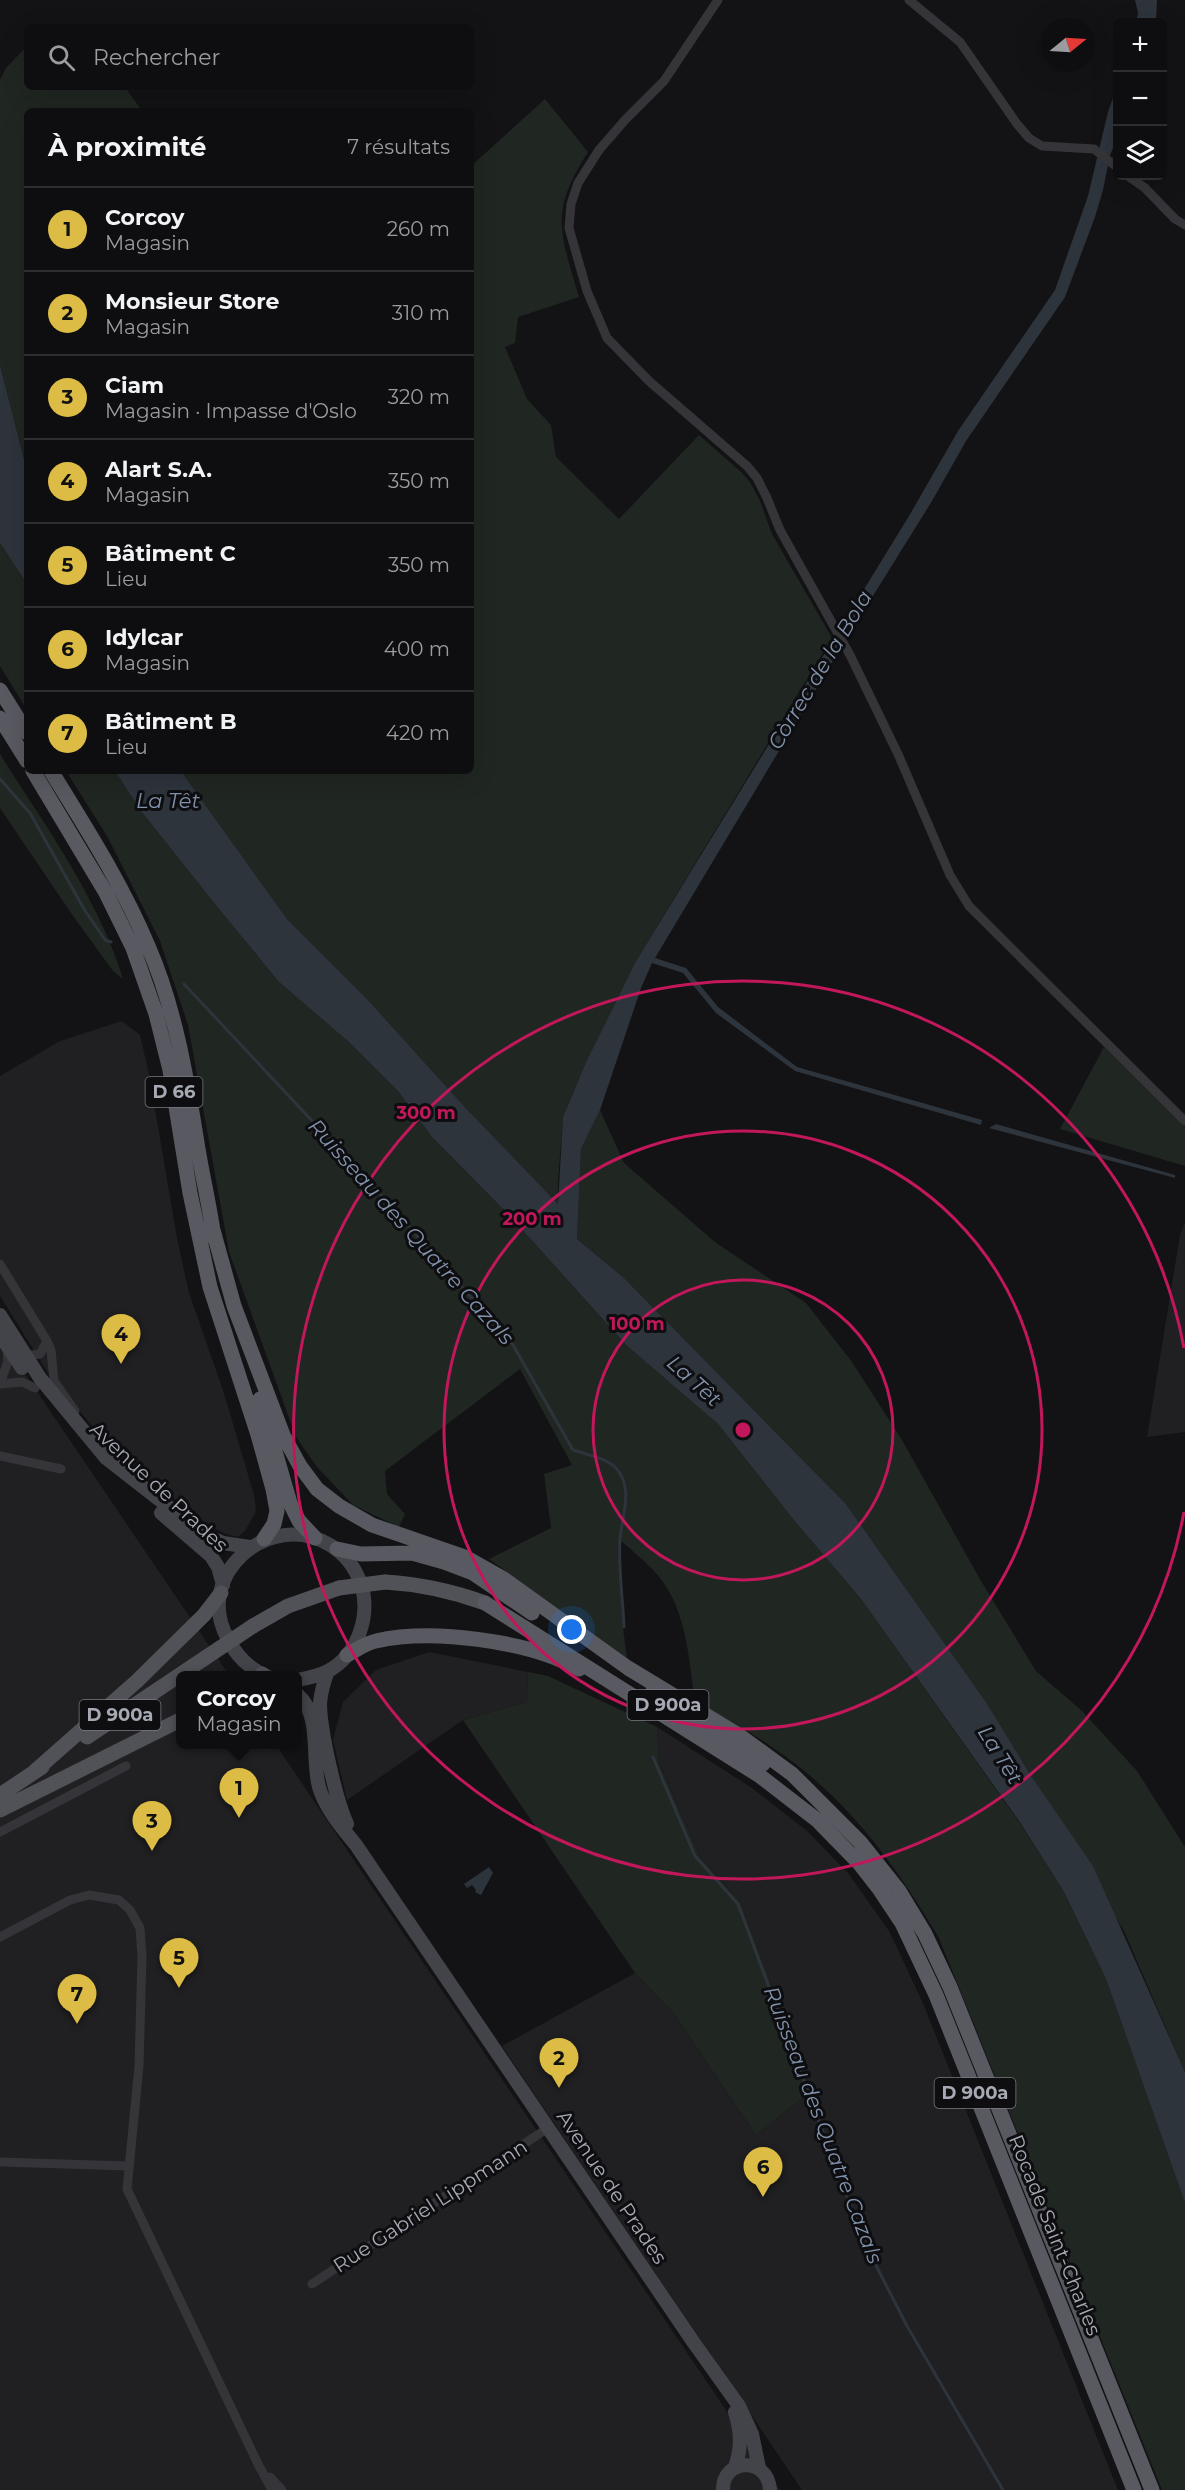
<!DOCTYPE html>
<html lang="fr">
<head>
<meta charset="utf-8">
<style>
  :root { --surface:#0e0e10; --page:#1c1c1e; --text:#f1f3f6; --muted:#9b9c9f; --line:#2e2e30; --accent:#dcbc44 }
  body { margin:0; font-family:Montserrat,sans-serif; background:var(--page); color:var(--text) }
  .controls { position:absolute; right:18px; top:18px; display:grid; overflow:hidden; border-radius:9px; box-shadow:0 6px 24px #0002 }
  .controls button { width:54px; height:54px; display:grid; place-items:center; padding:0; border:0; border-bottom:2px solid var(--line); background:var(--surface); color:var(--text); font:30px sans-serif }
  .compass { position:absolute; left:1041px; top:18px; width:54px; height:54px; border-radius:50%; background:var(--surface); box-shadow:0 6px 24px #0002; rotate:72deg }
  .you { position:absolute; left:572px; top:1630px; width:21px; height:21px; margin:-15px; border:4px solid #fff; border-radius:50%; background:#1a73e8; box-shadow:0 0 0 9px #1a73e833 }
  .badge { display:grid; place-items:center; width:39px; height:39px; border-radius:50%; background:var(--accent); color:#111; font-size:20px; font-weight:700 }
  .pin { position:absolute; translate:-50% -50px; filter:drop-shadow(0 2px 3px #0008) }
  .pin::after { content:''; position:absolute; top:32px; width:21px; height:18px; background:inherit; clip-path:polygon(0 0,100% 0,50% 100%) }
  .popup { position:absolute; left:176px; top:1671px; width:126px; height:78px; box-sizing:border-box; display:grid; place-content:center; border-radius:9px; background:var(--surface); filter:drop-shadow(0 2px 4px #0005); font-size:20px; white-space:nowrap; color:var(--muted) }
  .popup b { font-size:22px; color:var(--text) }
  .popup::after { content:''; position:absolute; left:50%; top:100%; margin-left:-12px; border:12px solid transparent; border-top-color:var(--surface) }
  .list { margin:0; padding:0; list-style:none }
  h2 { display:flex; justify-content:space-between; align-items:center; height:78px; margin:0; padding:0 24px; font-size:26px }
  h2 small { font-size:20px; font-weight:400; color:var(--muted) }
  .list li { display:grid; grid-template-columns:39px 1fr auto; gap:18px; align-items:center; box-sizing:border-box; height:84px; padding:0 24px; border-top:2px solid var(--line) }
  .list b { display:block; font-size:22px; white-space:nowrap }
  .list p { margin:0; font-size:20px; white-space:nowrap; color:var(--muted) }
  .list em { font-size:20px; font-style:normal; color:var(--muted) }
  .icon { flex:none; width:33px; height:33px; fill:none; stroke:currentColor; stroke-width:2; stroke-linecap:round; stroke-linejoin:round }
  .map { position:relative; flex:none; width:1185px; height:2490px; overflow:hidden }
  .search { position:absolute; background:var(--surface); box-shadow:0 6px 24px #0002; left:24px; top:24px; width:450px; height:66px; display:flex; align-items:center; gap:15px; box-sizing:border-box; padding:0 21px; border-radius:9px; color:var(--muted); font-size:22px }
  .panel { position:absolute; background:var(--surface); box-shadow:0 6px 24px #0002; left:24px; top:108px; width:450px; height:666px; border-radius:9px }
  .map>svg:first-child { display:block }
  .built { fill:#201f21 }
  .green { fill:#202621 }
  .water { fill:#2e343c }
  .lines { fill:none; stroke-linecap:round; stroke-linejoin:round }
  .stream { stroke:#2e343c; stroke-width:3 }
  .minor { stroke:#353539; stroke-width:9 }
  .secondary { stroke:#434449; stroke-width:14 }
  .primary { stroke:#515258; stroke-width:15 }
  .trunk { stroke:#595a61; stroke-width:15 }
  .primary-bridge { stroke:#515258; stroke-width:15 }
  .ring { fill:none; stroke:#c2185b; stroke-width:3 }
  .labels { text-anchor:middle; stroke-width:6; stroke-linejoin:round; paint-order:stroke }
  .shield { fill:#0e0e10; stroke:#787a82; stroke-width:1.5 }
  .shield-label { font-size:18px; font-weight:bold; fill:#a6a9b3 }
  .street-label { font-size:20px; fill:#a6a9b3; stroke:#0e0e10 }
  .water-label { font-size:21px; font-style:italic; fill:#8192ab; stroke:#0e0e10 }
  .centre { fill:#c2185b; stroke:#0e0e10; stroke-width:3 }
  .ring-label { font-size:18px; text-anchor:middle; font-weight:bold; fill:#c2185b; stroke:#0e0e10; stroke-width:6; stroke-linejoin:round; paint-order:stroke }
</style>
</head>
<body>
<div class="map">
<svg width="1185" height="2490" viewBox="0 0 1185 2490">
  <rect width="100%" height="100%" fill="#131315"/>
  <path class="built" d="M122,1021L140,1035L149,1074L177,1238L189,1293L223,1390L254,1495L256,1510L254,1515L245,1531L238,1537L226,1534L208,1525L113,1451L48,1373L0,1296V1076L60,1041Z
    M1185,1223V1432L1147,1437L1180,1235Z
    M0,1337L229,1675L180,1676V1744L276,1745L780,2490H0Z
    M429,1652L528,1672L527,1702L463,1720L347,1800L333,1740L343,1702L376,1670Z
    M657,1727L752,1788L807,1831L848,1873L889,1931L922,2001L1118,2490H802L502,2046L635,1973L673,2012L756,2135L811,2091L741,1903L700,1857L659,1762Z"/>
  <path class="green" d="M27,46V87H125L142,111H27V471L0,365V80L6,68Z
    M545,99L588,152C549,213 560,232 579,297L518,317L515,343L505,347L527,399L551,425L556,457L619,519L699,435L741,472L750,482L760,501L772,534L832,638L636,961L586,1062L563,1117L558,1181V1205L462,1104L368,1000L287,919L181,771H471V166Z
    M0,543L27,584V710L0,666Z
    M0,754C45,826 98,897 123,979L113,971L71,913L0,808Z
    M66,771H115L141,811L214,903L279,982L350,1043L398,1091L432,1137L509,1215L626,1345L718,1424L793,1519L861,1599L1019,1822L1064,1892L1106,1979L1185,2203V2490H1162L939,1938C896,1866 851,1803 782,1754C755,1734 724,1718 695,1701C688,1656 687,1606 654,1571C644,1560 631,1550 620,1540L623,1628L627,1658L489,1559L551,1528L544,1474L572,1465L520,1369L385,1471L387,1494L405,1514L399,1527L353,1505L317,1467L296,1437L229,1252L188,1025L160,941L107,836Z
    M1104,1047L1185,1127V1166L1060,1129Z
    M600,1110L624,1163L715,1242L806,1303L852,1362L902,1440L981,1581L1036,1671L1082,1711L1137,1771L1185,1847V2072L1124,1931L986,1702L846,1504L624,1278L577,1239L581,1149Z
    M528,1672L548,1676L657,1727L659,1763L700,1857L741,1903L811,2091L756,2135L673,2012L635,1973L463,1720L527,1702Z"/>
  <path class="water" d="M1135,0H1157L1156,22H1136L1138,13Z
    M1117,87V139L1110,155L1103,190L1095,217L1065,297L966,441L932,501L843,644L655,958L686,968L718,1007L797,1067L982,1120L981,1125L795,1071L716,1013L683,973L652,963L641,988L600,1110L581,1149L577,1239L624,1278L846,1504L986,1702L1031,1776L1093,1866L1185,2072V2203L1106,1979L1064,1892L1019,1821L861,1599L793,1519L718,1424L626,1345L509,1215L432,1137L398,1091L350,1043L279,982L214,903L141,811L115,771H181L287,919L368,1000L462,1104L558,1204L563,1117L586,1062L636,961L909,516L958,431L1055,290L1088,196L1108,112Z
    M0,365L27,471V584L0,543Z
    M996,1124L1175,1175V1178L989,1128Z
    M489,1867L493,1873L481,1895L475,1892L476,1890L472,1885L467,1888L464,1884Z"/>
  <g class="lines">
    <path class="stream" d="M0,779L30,813L84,909L105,940L111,942
      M184,984L375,1188L513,1345L573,1450C585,1454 606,1458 616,1468C634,1488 622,1516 620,1539C618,1568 623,1599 624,1627
      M653,1757L695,1856L738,1904L864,2242L907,2326L1003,2490"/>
    <path class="minor" d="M718,0L664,81L625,120L599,150L578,183L571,204L569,228L587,291L607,338L649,381L747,466L757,478L767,498L780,530L850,655L898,754L950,875L969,906L1185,1121
      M909,0L960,42L1017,124L1029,138L1042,146L1094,149L1118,168
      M1128,176L1145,188L1175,219L1185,225
      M0,1264L47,1341L51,1350L54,1381L75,1411
      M24,1356L40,1354L47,1341
      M0,1384L8,1361L7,1349
      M0,1384L22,1382L35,1388
      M0,1456L61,1469
      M0,1832L126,1766
      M0,1937L70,1900L89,1895L119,1900L130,1910L140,1928L142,1957L139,2066L127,2189L258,2464L272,2490
      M0,2162L128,2166
      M312,2284L548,2128
      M270,2477L282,2490"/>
    <path class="secondary" d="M0,1315L40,1378L106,1458L202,1533L223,1543L250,1547
      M0,1335L22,1368
      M161,1513L211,1556L218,1567L223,1585
      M328,1671C324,1681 321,1693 320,1703C320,1730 336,1800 347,1824
      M267,1676C250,1670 236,1655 228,1639C192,1576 269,1508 330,1545C345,1554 355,1567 361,1584C371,1615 358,1655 328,1671C319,1676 308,1678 298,1680
      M298,1695C322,1716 311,1757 319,1787C325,1808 342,1828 356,1845L694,2343L739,2406L752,2434L759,2468
      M735,2412C741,2432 742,2447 735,2467
      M723,2490C722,2458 768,2456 770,2490"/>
    <path class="primary" d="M385,1582C420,1584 452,1591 485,1603
      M253,1626L288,1606L339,1588
      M261,1676L262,1674
      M87,1737L205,1658
      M35,1771L137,1681L204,1615L221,1593
      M0,1795L42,1767
      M0,1810L180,1720"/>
    <path class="trunk" d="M0,690L27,733
      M0,718L27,761
      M33,771L106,893L133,948L156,1014L170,1070L190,1193L210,1287L258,1435L273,1489L277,1511L274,1524L264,1539
      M51,771C86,828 122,884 148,946C176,1010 187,1080 198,1149C203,1179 210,1208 214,1238
      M213,1230L234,1306L283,1435L300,1466L317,1489L339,1506L372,1525L465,1557L504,1579L628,1668L740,1736L792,1774L860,1842L899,1891L925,1934L950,1987L1152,2490
      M260,1399L290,1503L299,1521L315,1538
      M337,1549L361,1554L412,1553L444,1562L473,1573L532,1613
      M485,1603L760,1776L817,1820L859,1863L880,1890L902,1923L936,1995L1134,2490
      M347,1655C356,1650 366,1643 376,1641C431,1628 530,1641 579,1669
      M651,1694L763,1764"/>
    <path class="primary-bridge" d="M339,1588L385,1582
      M205,1658L253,1626"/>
  </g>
  <g class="ring">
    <circle cx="743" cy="1430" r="150"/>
    <circle cx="743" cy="1430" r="299"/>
    <path d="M1184 1512A449 449 0 1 1 1184 1348"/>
  </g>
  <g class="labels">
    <g class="shield">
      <rect x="145.5" y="1077" width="57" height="30" rx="4.5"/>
      <rect x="627.5" y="1690" width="81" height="30" rx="4.5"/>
      <rect x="79.5" y="1700" width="81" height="30" rx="4.5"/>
      <rect x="934.5" y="2078" width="81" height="30" rx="4.5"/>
    </g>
    <g class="shield-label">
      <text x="174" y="1098">D 66</text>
      <text x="668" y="1711">D 900a</text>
      <text x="120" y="1721">D 900a</text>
      <text x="975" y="2099">D 900a</text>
    </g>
    <g class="street-label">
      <text transform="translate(159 1487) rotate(43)" y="7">Avenue de Prades</text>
      <text transform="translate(612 2187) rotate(56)" y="7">Avenue de Prades</text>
      <text transform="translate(430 2206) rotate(-33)" y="7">Rue Gabriel Lippmann</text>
      <text transform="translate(1055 2235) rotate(68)" y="7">Rocade Saint-Charles</text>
    </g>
    <g class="water-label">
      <text transform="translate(820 670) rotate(-59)" y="7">Còrrec de la Bola</text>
      <text x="168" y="808">La Têt</text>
      <text transform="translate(411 1232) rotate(48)" y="7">Ruisseau des Quatre Cazals</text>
      <text transform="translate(694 1381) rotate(42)" y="7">La Têt</text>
      <text transform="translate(1000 1755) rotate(58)" y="7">La Têt</text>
      <text transform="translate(823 2125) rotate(69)" y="7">Ruisseau des Quatre Cazals</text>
    </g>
  </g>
  <circle cx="743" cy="1430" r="9" class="centre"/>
  <g class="ring-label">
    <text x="426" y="1119">300 m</text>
    <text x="532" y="1225">200 m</text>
    <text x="637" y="1330">100 m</text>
  </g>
</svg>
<div class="controls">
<button>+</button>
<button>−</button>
<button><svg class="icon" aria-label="layers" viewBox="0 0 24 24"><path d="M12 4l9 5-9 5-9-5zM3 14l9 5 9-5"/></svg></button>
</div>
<svg class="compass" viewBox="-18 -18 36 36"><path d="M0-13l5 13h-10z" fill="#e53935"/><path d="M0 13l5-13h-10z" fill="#9b9c9f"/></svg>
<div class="you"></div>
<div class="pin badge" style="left:239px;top:1818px">1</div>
<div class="popup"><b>Corcoy</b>Magasin</div>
<div class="pin badge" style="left:559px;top:2088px">2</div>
<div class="pin badge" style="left:152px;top:1851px">3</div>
<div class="pin badge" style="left:121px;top:1364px">4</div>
<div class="pin badge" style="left:179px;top:1988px">5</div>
<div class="pin badge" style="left:763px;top:2197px">6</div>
<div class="pin badge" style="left:77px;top:2024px">7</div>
<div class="search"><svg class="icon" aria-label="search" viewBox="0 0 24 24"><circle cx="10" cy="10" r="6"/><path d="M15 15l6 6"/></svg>Rechercher</div>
<section class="panel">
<h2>À proximité<small>7 résultats</small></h2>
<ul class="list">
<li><span class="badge">1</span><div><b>Corcoy</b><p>Magasin</p></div><em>260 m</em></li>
<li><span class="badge">2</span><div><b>Monsieur Store</b><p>Magasin</p></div><em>310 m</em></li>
<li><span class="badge">3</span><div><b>Ciam</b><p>Magasin · Impasse d'Oslo</p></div><em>320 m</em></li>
<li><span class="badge">4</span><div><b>Alart S.A.</b><p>Magasin</p></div><em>350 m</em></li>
<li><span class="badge">5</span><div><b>Bâtiment C</b><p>Lieu</p></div><em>350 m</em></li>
<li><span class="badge">6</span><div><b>Idylcar</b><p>Magasin</p></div><em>400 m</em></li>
<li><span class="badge">7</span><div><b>Bâtiment B</b><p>Lieu</p></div><em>420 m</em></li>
</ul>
</section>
</div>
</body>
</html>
